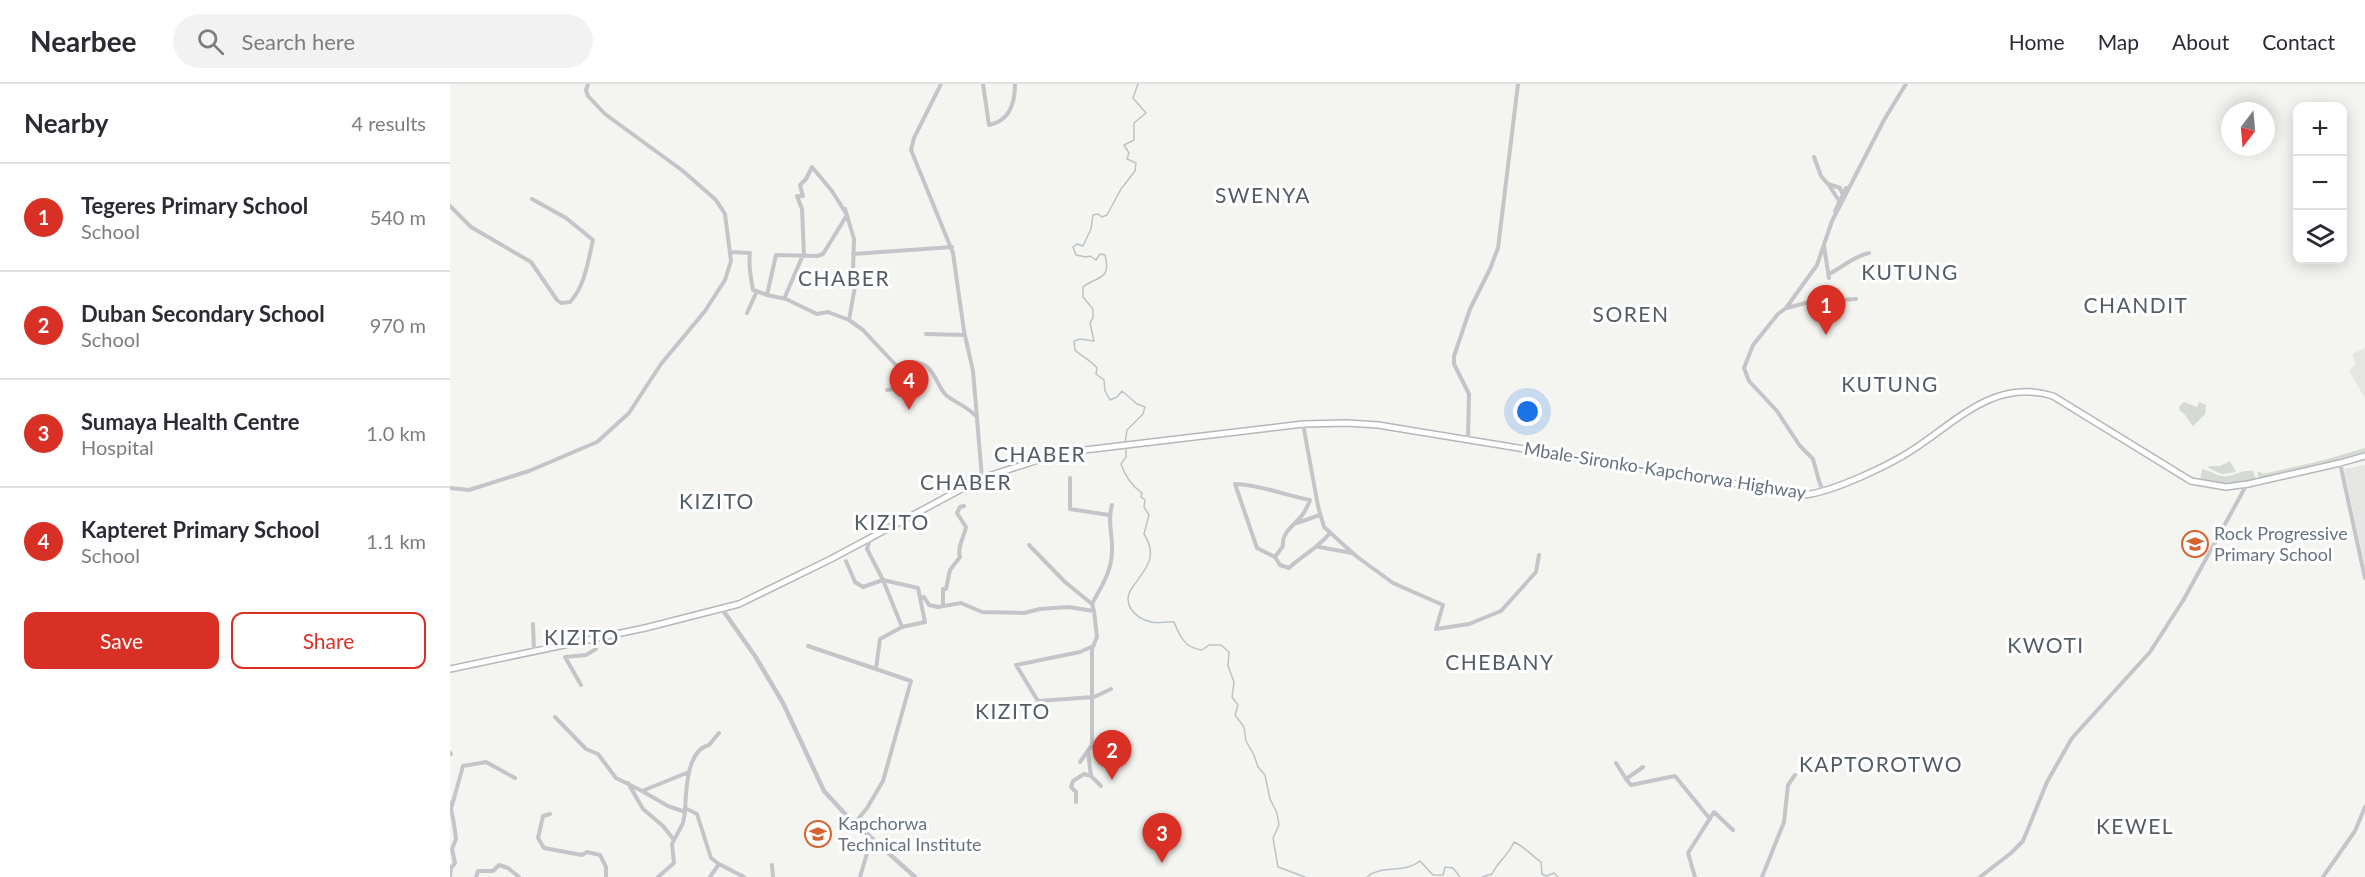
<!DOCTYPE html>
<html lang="en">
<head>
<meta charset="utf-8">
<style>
  :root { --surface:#fff; --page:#f2f2f3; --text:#2b2b33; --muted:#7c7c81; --line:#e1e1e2; --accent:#d93025 }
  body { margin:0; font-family:Lato,sans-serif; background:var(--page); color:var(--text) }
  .controls { position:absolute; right:18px; top:18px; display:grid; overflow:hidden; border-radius:12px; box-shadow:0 3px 15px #0003 }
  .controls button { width:54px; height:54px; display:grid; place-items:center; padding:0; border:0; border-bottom:2px solid var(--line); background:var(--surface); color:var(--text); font:30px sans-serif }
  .compass { position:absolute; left:1771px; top:18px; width:54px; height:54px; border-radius:50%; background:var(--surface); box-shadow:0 3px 15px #0003; rotate:196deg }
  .you { position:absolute; left:1078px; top:328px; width:21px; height:21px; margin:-15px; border:4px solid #fff; border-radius:50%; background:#1a73e8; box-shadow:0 0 0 9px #1a73e833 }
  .badge { display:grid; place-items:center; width:39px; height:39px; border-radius:50%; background:var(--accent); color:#fff; font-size:20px; font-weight:700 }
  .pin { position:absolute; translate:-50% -50px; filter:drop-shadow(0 2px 3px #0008) }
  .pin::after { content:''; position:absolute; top:32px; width:21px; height:18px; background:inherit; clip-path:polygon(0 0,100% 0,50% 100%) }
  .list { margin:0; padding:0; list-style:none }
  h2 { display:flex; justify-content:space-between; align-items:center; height:78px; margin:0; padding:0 24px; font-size:26px }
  h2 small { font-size:20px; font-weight:400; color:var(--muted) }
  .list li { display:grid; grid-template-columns:39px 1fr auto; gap:18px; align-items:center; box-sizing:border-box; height:108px; padding:0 24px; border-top:2px solid var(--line) }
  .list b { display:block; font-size:22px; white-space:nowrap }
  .list p { margin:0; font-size:20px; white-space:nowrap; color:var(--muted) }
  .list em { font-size:20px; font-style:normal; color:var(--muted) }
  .actions { display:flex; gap:12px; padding:18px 24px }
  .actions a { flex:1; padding:14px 0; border:2px solid var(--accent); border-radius:12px; text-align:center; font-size:21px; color:var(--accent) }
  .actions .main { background:var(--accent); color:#fff }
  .icon { flex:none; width:33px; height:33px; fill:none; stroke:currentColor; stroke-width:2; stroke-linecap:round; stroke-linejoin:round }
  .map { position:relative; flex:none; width:1915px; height:793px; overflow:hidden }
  header { display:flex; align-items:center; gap:36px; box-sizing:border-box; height:84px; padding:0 30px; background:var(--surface); border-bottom:2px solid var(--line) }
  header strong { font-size:28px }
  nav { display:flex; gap:33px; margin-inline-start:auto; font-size:21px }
  .search { width:420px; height:54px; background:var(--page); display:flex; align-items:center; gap:15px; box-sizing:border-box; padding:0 21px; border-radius:33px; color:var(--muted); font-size:22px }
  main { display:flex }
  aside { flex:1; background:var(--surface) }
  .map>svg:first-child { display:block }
  .built { fill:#e5e6e4 }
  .green { fill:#d5dbd2 }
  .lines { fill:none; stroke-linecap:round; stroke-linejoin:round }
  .stream { stroke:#bac3c8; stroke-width:1.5 }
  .primary-casing { stroke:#b4b7ba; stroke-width:8 }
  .minor { stroke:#c3c5c9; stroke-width:4 }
  .tertiary { stroke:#c3c5c9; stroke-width:4.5 }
  .primary { stroke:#fff; stroke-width:5 }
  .labels { text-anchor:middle; stroke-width:6; stroke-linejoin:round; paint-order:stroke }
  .street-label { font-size:18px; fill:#667280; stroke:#fff }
  .poi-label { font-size:18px; fill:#667280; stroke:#fff; text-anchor:start }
  .quarter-label { font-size:21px; letter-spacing:1.5px; fill:#535c66; stroke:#fff }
</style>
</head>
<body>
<header>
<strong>Nearbee</strong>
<div class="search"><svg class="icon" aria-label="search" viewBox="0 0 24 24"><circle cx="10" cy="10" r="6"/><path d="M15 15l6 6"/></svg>Search here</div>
<nav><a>Home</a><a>Map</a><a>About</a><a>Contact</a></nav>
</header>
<main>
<aside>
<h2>Nearby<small>4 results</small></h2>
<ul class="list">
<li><span class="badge">1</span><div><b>Tegeres Primary School</b><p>School</p></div><em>540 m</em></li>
<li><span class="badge">2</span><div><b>Duban Secondary School</b><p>School</p></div><em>970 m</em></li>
<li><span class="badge">3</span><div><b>Sumaya Health Centre</b><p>Hospital</p></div><em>1.0 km</em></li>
<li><span class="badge">4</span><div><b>Kapteret Primary School</b><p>School</p></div><em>1.1 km</em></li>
</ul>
<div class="actions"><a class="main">Save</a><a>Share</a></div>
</aside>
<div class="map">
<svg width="1915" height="793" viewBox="0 0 1915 793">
  <rect width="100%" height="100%" fill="#f4f5f1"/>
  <path class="built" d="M1915,264V314L1899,287L1906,279L1902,270Z
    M1915,381V482L1894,385Z"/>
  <path class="green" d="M1734,318L1747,323L1749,318L1756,321L1755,330L1743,342C1738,337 1737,331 1730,327L1729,323Z
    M1915,364V369L1810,394L1807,390L1809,387L1813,390L1874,376Z
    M1780,377L1786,388L1772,390L1758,384L1759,382H1770Z
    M1752,385C1759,386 1765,391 1772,392C1783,394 1791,385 1803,387L1806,395C1787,399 1769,402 1750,397Z"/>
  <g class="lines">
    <path class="stream" d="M675,359L677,346L693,330L695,323L687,320L672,307L667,313L660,316L655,307L654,296L646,290L647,284C641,276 632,273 625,266L624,257L630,255L644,257L640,239L643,234V225L633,213V203C646,192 662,197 655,171L650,170L646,176L640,172L636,173L626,171L623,163L627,160L633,162L641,145L643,131L648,130L652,133L657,131L671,105L685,87L686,79L677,75L679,69L674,61L684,56V39L696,29L683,14L688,0
      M676,364V373L671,380C675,392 681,401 692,409L691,413L695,416L694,423L699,431L694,450C709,474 695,485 682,504C671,520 685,534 701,538C709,540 716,537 724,538C730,553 735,564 752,566L759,561H771L779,568L778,582L784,598L782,613L788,621L785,631L794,643L796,657L804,671L808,683L815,691L820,715L827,729L829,741L823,754L828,783L855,793
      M917,793C933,780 954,790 970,777L983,791H993L995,783L1003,784L1010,793
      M1032,793L1042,790C1048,777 1058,772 1064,758C1075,763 1081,771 1091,778L1092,790L1096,792L1104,789L1108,793"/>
    <defs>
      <path id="primary" d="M0,585L195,544L289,520L381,475L532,394L604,371L626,367L853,340L897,339L928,341L1354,411C1383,408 1440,381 1464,365C1508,336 1546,294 1603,312L1741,397L1776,403L1798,400L1890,379L1915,372"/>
    </defs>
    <use href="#primary" class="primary-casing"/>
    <path class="minor" d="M491,0L464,54L461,66L503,169L514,247L523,287L532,394
      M533,0L539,41C560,37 565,19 565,0
      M1364,73L1371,92L1378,100L1390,104L1392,109
      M1379,101L1389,117
      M0,122L21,143L81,178L107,216L111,219L120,218C135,202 138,177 143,156L116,134L82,115
      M1385,127L1396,104
      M1374,162L1379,194
      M280,168L300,169C298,183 301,193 303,206L317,211
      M403,170L502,163
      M354,171L352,125L347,112H353L350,101L356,95L362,83L382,107L397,131L373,170L367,172L326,171L317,211L336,215L367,230L378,228L399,236L406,197L403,187L404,155L395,125
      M1379,190C1393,183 1404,172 1419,169
      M334,215L353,171
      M1337,224L1359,218L1406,215
      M297,229L307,207
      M399,236L413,246L455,291
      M476,250L515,251
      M437,306L444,305L463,278C484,279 484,297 495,310C500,316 517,322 526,332
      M853,340L868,422L874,443L906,472L943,499L993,521L986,545L1019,540L1051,527L1086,488L1089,471
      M1018,356L1019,310L1004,280V272L1020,225L1040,185L1048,164L1068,0
      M1890,379L1915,494
      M620,394V425L659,431
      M0,404L19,406L79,387L147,358L179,329L211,280L255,227L275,196L281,177L275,130L266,116L233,87L155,30L138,12L136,6L138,0
      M1373,407L1369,397L1363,375L1350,362L1327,327L1299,297L1294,284L1303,261L1328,230L1336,224L1367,181L1382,137L1434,36L1456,0
      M847,439L870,431
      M579,461L615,498L642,520L644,527
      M869,463L902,469
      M825,473L833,462C831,448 846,440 853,430C856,426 858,421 860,416C834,411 812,401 785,400L807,464L825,473L830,481L839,484C853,471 868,464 880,449
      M396,477L405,498L413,503L433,496L452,543L475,538L468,504L433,496L417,465L420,455
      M470,514L474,513L479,521L488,523L511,519L532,528L574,529L590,525L618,523L644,527L647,553L642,565V661L630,678
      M642,520C651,503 662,487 662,467C663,451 657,437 662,421
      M493,522V505H496L500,486L510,473C507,463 514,453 516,443L507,429L510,423L514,422
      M83,540L84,568
      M358,562L426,585L430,555L452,543
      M641,563L630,568L566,581L588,617L644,613L661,605
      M131,601L115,573L136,571L146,565
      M105,633L136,665L148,670L166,694L192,707
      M638,668L641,692L651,702
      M0,669L1,670
      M1166,679L1176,695
      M1193,683L1176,695L1181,701L1225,692L1260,735
      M239,688L192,707L218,722L235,728C236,709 236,666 259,661L269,649
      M178,699L193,725L213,742L224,756
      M626,718V708L621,703L623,697L634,690L641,692
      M0,719L4,740L6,755L2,765L5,779L1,784L0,793
      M235,724L247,730L261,774L269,780L260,793
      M1,725L13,682L36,678L65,694
      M100,730L93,732L88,754L94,764L132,771L137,768L150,771L156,783V793
      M404,740L417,724L433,697L461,597L426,585
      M269,780L294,793
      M322,781L323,793
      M26,793L28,787H43L49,781L58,784L69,793
      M208,793L224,779L222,760L233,739L235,728
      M410,793L421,756
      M1245,793L1238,769L1264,728L1283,746
      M1312,793L1334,738L1338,701L1345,691
      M1530,793L1561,769L1573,757L1597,698L1622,654L1700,568L1734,515L1797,400
      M1873,793L1905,747L1915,723"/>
    <path class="tertiary" d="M272,525L305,572L333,619L374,707L397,732L465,793"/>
    <use href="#primary" class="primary"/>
  </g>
  <defs>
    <symbol id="school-ring" viewBox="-11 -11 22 22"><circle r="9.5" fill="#fff" stroke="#d56330" stroke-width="1.5"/><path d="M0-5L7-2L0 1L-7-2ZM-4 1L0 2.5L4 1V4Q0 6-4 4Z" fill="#d56330"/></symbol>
    <symbol id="university-ring" viewBox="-11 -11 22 22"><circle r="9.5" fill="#fff" stroke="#d56330" stroke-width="1.5"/><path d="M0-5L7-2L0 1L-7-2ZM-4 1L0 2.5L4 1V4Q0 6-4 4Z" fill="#d56330"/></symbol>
  </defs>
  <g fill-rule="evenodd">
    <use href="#school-ring" x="1730" y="445" width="30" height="30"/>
    <use href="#university-ring" x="353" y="735" width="30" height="30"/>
  </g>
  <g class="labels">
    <g class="street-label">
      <text transform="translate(1215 387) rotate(9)" y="6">Mbale-Sironko-Kapchorwa Highway</text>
    </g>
    <g class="poi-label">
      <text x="1764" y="456">Rock Progressive<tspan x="1764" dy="21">Primary School</tspan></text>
      <text x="388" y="746">Kapchorwa<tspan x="388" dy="21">Technical Institute</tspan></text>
    </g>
    <g class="quarter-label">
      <text x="813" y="119">SWENYA</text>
      <text x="1460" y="196">KUTUNG</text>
      <text x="394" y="202">CHABER</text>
      <text x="1686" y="229">CHANDIT</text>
      <text x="1181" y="238">SOREN</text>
      <text x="1440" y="308">KUTUNG</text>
      <text x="590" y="378">CHABER</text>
      <text x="516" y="406">CHABER</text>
      <text x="267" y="425">KIZITO</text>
      <text x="442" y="446">KIZITO</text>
      <text x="132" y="561">KIZITO</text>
      <text x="1596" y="569">KWOTI</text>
      <text x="1050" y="586">CHEBANY</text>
      <text x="563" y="635">KIZITO</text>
      <text x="1431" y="688">KAPTOROTWO</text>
      <text x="1685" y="750">KEWEL</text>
    </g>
  </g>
</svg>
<div class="controls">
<button>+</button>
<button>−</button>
<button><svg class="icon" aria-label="layers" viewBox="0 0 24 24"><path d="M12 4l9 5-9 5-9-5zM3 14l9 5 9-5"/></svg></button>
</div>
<svg class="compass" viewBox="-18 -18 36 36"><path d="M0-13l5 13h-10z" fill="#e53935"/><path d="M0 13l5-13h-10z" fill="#7c7c81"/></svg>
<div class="you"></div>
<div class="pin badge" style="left:1376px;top:251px">1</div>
<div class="pin badge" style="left:662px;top:696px">2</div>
<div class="pin badge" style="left:712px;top:779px">3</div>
<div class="pin badge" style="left:459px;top:326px">4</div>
</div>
</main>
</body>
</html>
